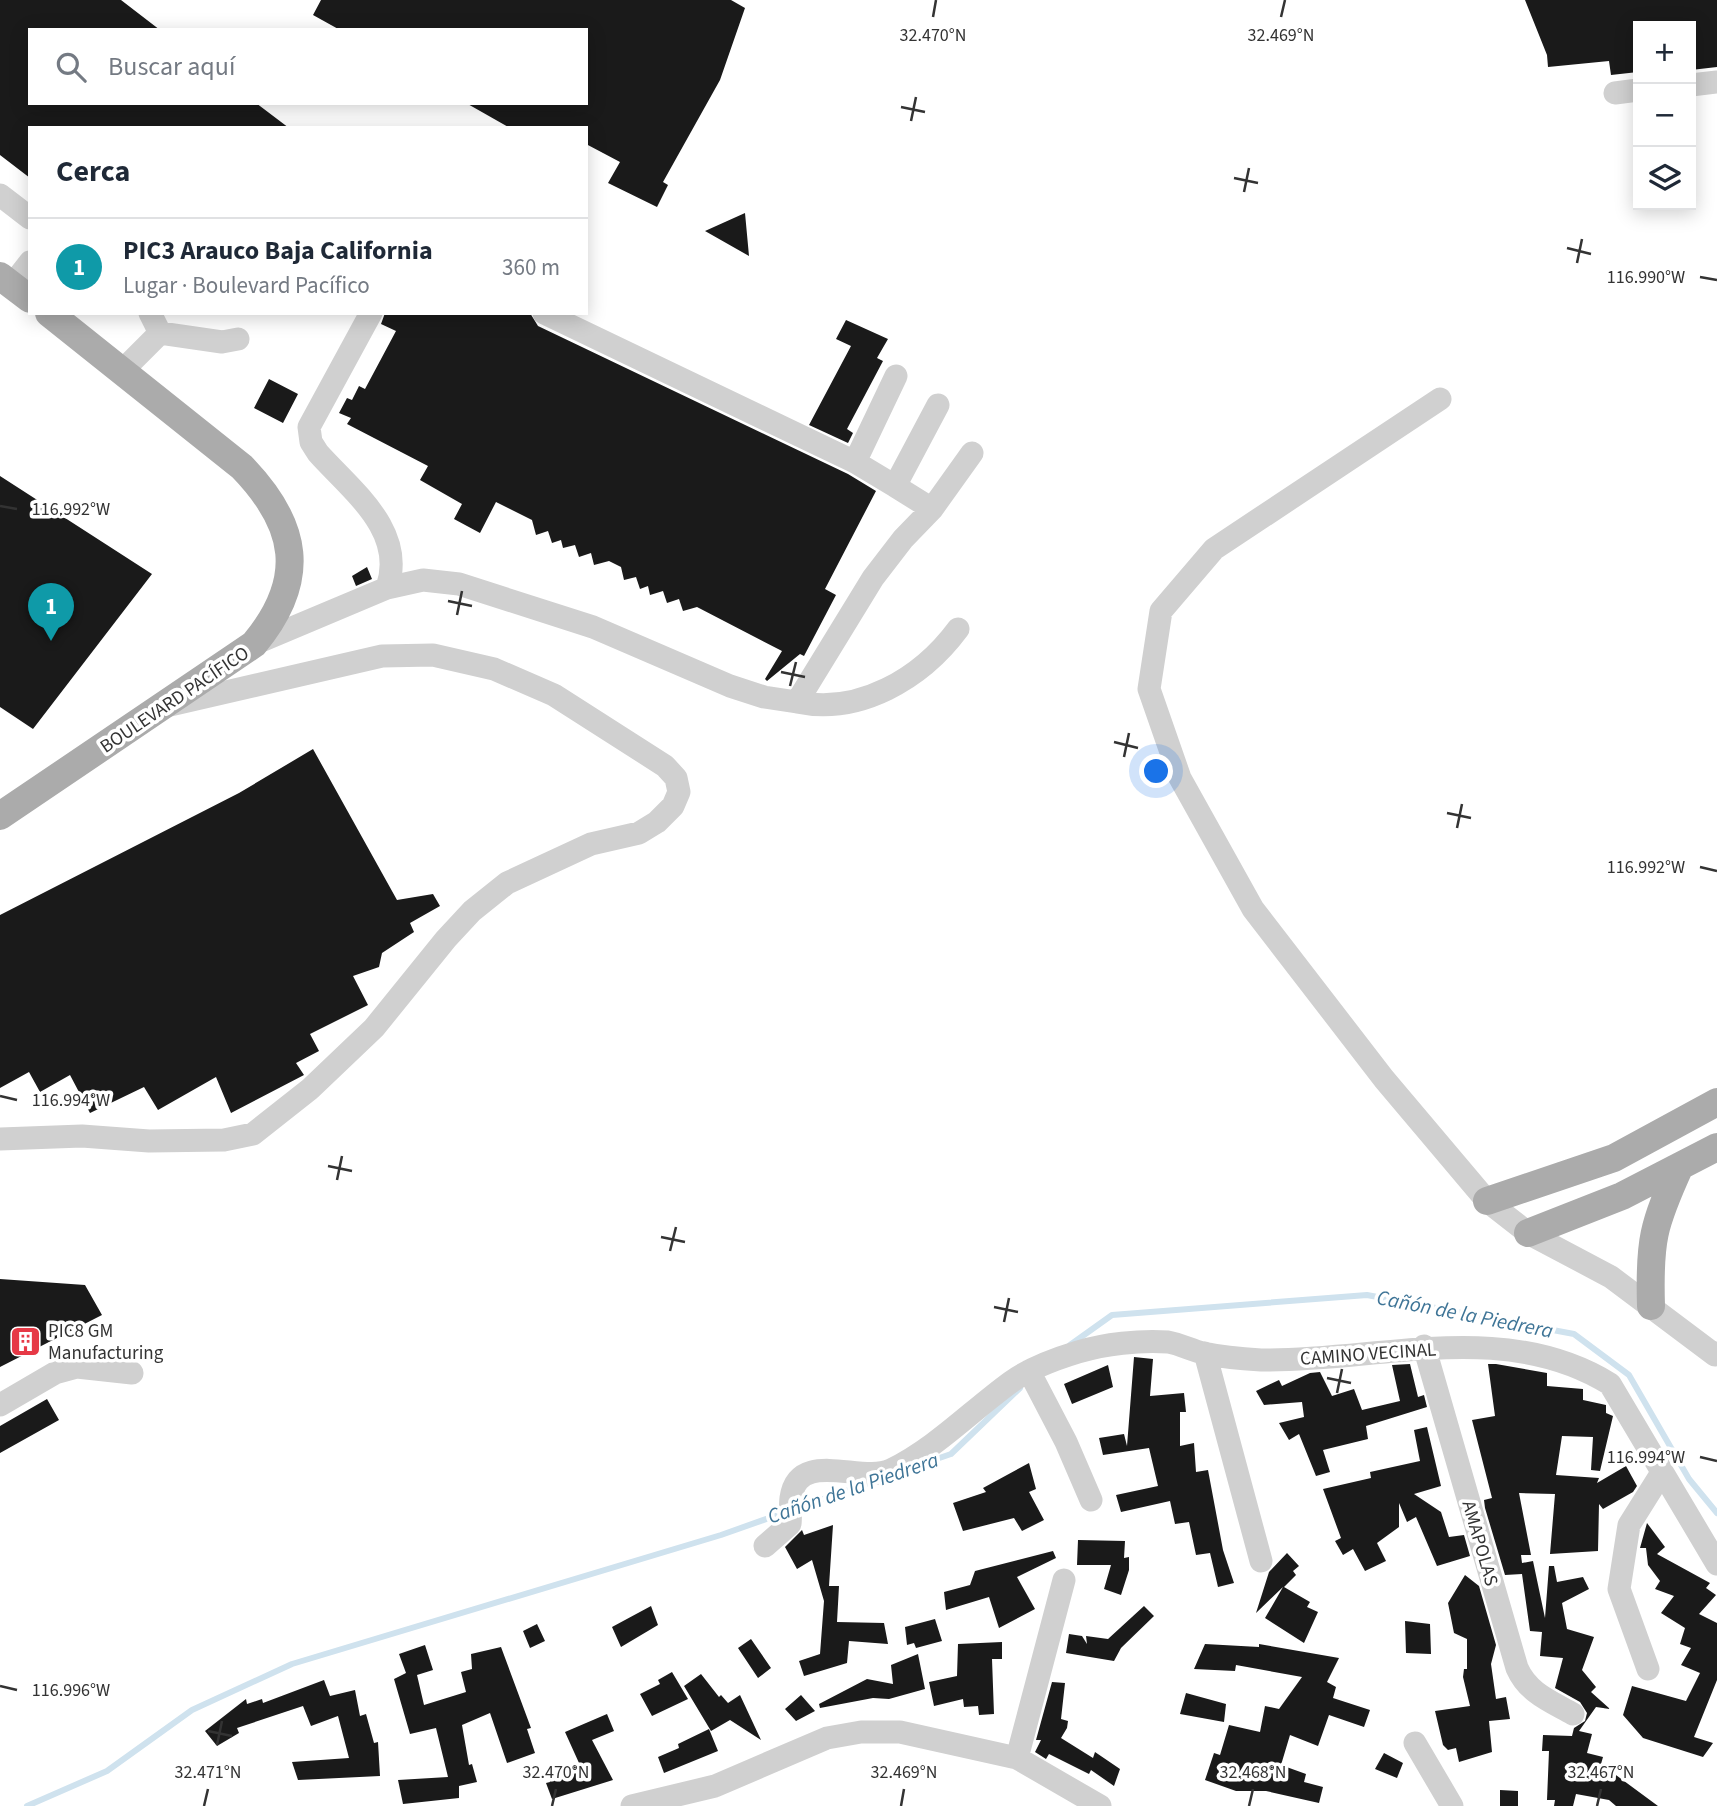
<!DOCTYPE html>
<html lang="es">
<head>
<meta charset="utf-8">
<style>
  :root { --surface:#fff; --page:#f6f6f7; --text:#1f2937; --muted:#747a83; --line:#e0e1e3; --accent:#b45309 }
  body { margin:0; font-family:"Source Sans 3",sans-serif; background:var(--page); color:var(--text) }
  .controls { position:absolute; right:21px; top:21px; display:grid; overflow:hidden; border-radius:0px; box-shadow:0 4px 18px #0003 }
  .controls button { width:63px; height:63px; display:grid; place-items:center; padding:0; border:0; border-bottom:2px solid var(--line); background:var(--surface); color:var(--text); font:35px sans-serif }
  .you { position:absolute; left:1157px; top:772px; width:24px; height:24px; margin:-18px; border:5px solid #fff; border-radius:50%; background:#1a73e8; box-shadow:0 0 0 10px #1a73e833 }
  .badge { display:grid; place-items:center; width:46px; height:46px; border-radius:50%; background:var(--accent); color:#fff; font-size:23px; font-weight:700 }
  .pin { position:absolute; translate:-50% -58px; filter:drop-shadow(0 2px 4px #0008) }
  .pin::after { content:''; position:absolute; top:37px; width:24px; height:21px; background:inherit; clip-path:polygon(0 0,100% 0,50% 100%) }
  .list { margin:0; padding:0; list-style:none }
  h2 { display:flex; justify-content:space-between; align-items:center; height:91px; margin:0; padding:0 28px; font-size:30px }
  h2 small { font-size:23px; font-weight:400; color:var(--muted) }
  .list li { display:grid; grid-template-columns:46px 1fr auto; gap:21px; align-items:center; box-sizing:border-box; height:98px; padding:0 28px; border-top:2px solid var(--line) }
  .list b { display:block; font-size:26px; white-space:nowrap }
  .list p { margin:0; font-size:23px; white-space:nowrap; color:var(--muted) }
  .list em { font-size:23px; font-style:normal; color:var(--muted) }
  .icon { flex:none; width:38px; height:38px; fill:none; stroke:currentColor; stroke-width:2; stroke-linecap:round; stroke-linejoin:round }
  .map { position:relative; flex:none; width:1717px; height:1806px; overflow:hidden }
  .search { position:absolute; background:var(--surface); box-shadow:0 4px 18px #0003; left:28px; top:28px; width:560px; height:77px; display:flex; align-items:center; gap:18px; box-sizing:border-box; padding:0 24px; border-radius:0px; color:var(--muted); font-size:26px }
  .panel { position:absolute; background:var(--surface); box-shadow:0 4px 18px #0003; left:28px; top:126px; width:560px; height:189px; border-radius:0px }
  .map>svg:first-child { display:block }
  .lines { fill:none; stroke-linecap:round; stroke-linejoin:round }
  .stream { stroke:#cfe2ee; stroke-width:6 }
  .building { fill:#1a1a1a }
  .minor { stroke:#d0d0d0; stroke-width:23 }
  .major { stroke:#ababab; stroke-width:28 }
  .ticks { fill:none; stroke:#333; stroke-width:2.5 }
  .labels { text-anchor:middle; stroke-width:7; stroke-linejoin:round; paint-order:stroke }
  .street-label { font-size:19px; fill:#333; stroke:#fff }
  .poi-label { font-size:19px; fill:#333; stroke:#fff; text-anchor:start }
  .water-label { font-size:21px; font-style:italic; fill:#3f7597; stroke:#fff }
  .ticks-label { font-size:18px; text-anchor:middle; fill:#333; stroke:#fff; stroke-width:7; stroke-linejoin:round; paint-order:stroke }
</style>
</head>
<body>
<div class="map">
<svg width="1717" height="1806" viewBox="0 0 1717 1806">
  <rect width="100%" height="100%" fill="#fff"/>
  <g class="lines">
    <path class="stream" d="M1070,1345L1112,1315L1367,1295L1574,1334L1629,1375L1689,1479L1717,1513
      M922,1464L951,1454L1020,1388
      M797,1508L869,1483
      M27,1806L107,1771L192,1710L292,1664L721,1535L786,1512"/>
  </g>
  <path class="building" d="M0,0H121L160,30H30V103H256L289,128H30V178L0,155Z
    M321,0H731L745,8L720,80L663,182L668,185L657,207L608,183L620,162L586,144V128H510L466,103H586V30H340L313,15Z
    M1525,0H1717V67L1691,70V26H1638V72L1611,75L1609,61L1548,67L1547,55Z
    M745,213L749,256L705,231Z
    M385,313H530L538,326L848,474L876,491L825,589L836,595L804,656L800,654L767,681L765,679L782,651L697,607L683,611L679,599L667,603L663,591L650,595L648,586L640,589L636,577L624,580L621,567L609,561L594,565L591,553L579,557L575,545L563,548L561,540L552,543L548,531L536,535L532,520L496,502L480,533L454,519L462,504L420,480L428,466L347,424L351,418L339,413L347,398L352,400L359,386L365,389L396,331L381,324Z
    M846,320L888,339L877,358L883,361L847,429L853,433L848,443L809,425L851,346L836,339Z
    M269,379L298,394L283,423L254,408Z
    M0,476L152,574L33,729L0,707Z
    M367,567L372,579L356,586L352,576Z
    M313,749L397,900L433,894L440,906L410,923L414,932L382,953L379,967L353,976L368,1005L310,1034L319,1051L296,1063L304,1075L231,1113L216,1077L158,1110L144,1087L90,1113L70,1075L40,1092L29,1072L0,1088V915L239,793Z
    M0,1279L85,1285L102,1315L0,1367Z
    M1134,1357L1153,1359L1150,1396L1184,1393L1186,1412H1180V1446L1194,1443L1196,1472L1208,1470L1223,1550L1234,1583L1218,1587L1210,1553L1196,1555L1189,1522L1175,1524L1170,1501L1121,1512L1116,1495L1158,1486L1149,1448L1103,1455L1099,1438L1124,1434L1127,1446Z
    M1410,1364L1418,1397L1424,1395L1427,1407L1366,1426L1368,1439L1323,1450L1330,1472L1316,1476L1299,1434L1289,1440L1279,1423L1304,1417L1302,1402L1264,1405L1256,1391L1279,1380L1282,1386L1310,1373L1320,1372L1332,1396L1354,1389L1362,1410L1400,1401L1392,1365Z
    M1496,1364L1547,1373V1386L1583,1389V1400L1606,1405V1413L1613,1416L1600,1471L1591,1470L1593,1437L1562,1436L1556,1475L1599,1478L1597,1483L1626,1466L1637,1486L1633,1492L1603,1509L1599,1504L1598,1551L1550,1554L1555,1494L1519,1493L1531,1555H1521L1522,1563L1533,1561L1545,1618L1549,1566H1554L1557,1582L1583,1577L1589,1589L1562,1603L1567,1629L1594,1637L1582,1670L1596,1687L1591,1692L1610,1709L1596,1707L1579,1731L1592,1734L1587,1753L1603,1757L1601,1764L1658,1806H1616L1609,1800L1576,1794L1573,1806H1554L1555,1800H1547L1549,1751H1542L1543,1735L1572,1736L1574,1728L1585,1721L1587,1713L1580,1702L1555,1688L1563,1658L1540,1656L1542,1632L1530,1631L1522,1574L1505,1575L1485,1508L1484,1500L1492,1498L1472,1420L1495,1416L1488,1364Z
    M1108,1365L1113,1387L1072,1404L1064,1384Z
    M47,1399L59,1420L0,1453V1426Z
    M1427,1427L1441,1486L1414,1494L1441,1512L1449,1537L1464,1535L1470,1556L1437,1566L1416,1517L1407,1522L1399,1503V1527L1377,1543L1386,1561L1365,1571L1353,1549L1343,1555L1335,1541L1341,1538L1323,1489L1371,1478L1370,1472L1420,1461L1414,1430Z
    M1029,1463L1036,1489L1029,1492L1044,1520L1022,1531L1014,1518L963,1531L953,1503L986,1492L983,1488Z
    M1647,1523L1665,1547L1657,1554L1710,1583L1706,1588L1716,1595L1699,1614L1717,1623V1680L1694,1737L1713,1743L1703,1757L1643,1738L1623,1715L1632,1686L1686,1701L1700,1673L1681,1665L1691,1648L1680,1644L1685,1628L1661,1613L1674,1596L1655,1589L1660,1581L1648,1565L1646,1548H1640Z
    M833,1525L829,1586H839L837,1622L884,1623L888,1644L849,1641L847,1663L804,1676L799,1661L820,1654L824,1601L812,1560L797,1569L785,1547L802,1530L804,1535Z
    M1078,1540L1125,1541L1124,1558L1129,1557V1570L1121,1595L1104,1589L1111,1565H1077Z
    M1053,1551L1056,1558L1017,1577L1035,1609L999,1628L989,1597L946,1610L944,1592L970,1585L975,1571Z
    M1287,1553L1299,1566L1293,1571L1296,1575L1284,1587L1310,1602L1307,1607L1318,1612L1304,1643L1265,1618L1283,1587L1256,1613L1269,1572Z
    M1465,1575L1479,1586L1496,1645L1491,1664L1496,1699L1506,1697L1510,1719L1489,1721L1492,1752L1459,1762L1456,1748L1448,1750L1443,1745L1435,1711L1470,1706L1463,1677L1464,1669H1467V1639L1454,1633L1448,1603Z
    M651,1606L658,1625L621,1647L612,1627Z
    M1144,1606L1154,1616L1121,1648L1114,1661L1066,1653L1069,1634L1082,1636L1087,1644L1086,1636L1108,1639Z
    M935,1619L942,1641L916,1648L914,1643L907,1645L905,1627Z
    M1405,1621L1430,1624L1431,1654L1406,1653Z
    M537,1624L545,1641L530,1648L523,1631Z
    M751,1639L771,1668L758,1678L738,1648Z
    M1002,1642V1659H992L994,1714L979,1715L978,1706L964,1707L963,1699L934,1706L929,1682L957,1676L958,1644Z
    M1205,1644L1259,1647V1644L1339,1658L1327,1682L1336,1687L1333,1698L1370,1710L1364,1727L1329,1715L1318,1746L1290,1735L1281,1765L1306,1774L1304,1782L1323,1787L1319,1803L1266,1791H1236L1205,1780L1214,1753L1220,1755L1229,1725L1260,1732L1265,1706L1279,1709L1302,1677L1236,1665L1235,1671L1194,1669Z
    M425,1645L433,1670L417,1675L424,1705L466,1692L461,1672L472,1669L471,1654L501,1647L531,1728L527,1729L535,1753L507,1763L490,1713L462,1725L469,1765L472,1764L477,1782L459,1786V1798L403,1804L398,1780L448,1777L436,1728L410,1734L394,1679L406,1673L399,1654Z
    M918,1654L925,1689L889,1699L873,1698L820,1708L819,1704L867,1679L893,1684L891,1665Z
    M672,1672L688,1699L652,1716L640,1694L660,1684L658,1680Z
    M701,1674L719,1697L721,1695L728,1703L740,1695L761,1740L730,1720L711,1731L684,1686Z
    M324,1680L330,1696L355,1690L360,1716L366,1714L374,1743L378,1742L380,1776L298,1780L292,1762L349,1758L338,1716L311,1726L303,1706L237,1728L239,1733L217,1746L205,1731L246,1699L247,1704L262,1699L263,1703Z
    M1052,1682L1065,1683L1061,1719L1068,1721L1067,1728L1061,1738L1093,1758L1095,1752L1120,1769L1114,1786L1091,1770L1089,1774L1049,1754L1046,1759L1035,1752L1041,1740H1036Z
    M1186,1693L1226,1704L1224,1722L1180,1714Z
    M801,1695L815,1711L796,1721L785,1709Z
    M607,1714L614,1731L592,1740L613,1780L552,1799L546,1783L550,1782L548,1769L579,1763L565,1732Z
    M709,1729L718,1751L664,1773L658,1757L679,1748L678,1744Z
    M1384,1753L1403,1763L1397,1778L1375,1769Z
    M1500,1790L1518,1791V1806H1500Z"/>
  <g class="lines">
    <path class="minor" d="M1691,85L1717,82
      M1615,93L1638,90
      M0,195L30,218
      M12,285L30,262
      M371,313L309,427L311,442L318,453C352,491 407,531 387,588
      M544,313L855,462L895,486
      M160,333L222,342L238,339
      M123,370L160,333L150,313
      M1440,399L1214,549L1161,611L1149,689L1180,778L1253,909L1384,1079L1487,1201L1528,1233L1611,1277L1715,1355L1717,1353
      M855,462L896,376
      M932,509L895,486L938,405
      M254,644L387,588L423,580L459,584L593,627L730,686L764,697L797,702L873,578L903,539L932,509L972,453
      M797,702C859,715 921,679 958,629
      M0,1139L82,1136L149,1141L224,1140L253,1134L310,1089L374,1028L446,939L472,911L507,883L591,844L639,833L657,822L673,806L679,792L676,778L665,766L554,695L494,669L433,655L382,656L170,705
      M1424,1346L1517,1668C1528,1693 1550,1701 1573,1714
      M1205,1353L1261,1561
      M1029,1371L1066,1442L1091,1500
      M0,1405L55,1373L77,1367L132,1373
      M765,1546L790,1524C791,1515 790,1506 791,1498C798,1448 861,1484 891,1470C936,1448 971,1411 1011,1382C1030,1368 1055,1359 1078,1352C1105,1344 1139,1340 1168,1342C1180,1344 1191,1350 1203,1353C1221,1357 1243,1359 1261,1360C1377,1362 1504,1318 1610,1384L1717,1564
      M1648,1669L1619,1589L1629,1525L1661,1474
      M1415,1743L1452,1806
      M1017,1758L1064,1580
      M632,1806L715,1786L827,1738L861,1732H900L1017,1758L1100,1806"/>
    <path class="major" d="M0,276L30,299
      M0,816L254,644C308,579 298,525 242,467L49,313
      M1487,1201L1614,1158L1717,1102
      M1528,1233L1622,1196L1717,1147
      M1651,1306C1649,1241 1653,1225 1680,1166"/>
  </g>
  <path class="ticks" d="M933,17L936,0M1281,17L1285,0M901,107L925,112M911,121L916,97M1234,178L1258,183M1244,192L1249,168M1567,248L1591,254M1577,263L1582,239M1700,277L1717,280M0,506L17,509M448,601L472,606M457,615L462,591M781,672L805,677M790,686L796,662M1114,742L1138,748M1124,757L1129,733M1447,813L1471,818M1457,828L1462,804M1700,867L1717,871M0,1096L17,1100M328,1166L352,1171M337,1180L342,1156M661,1237L685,1242M670,1251L676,1227M994,1307L1018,1312M1004,1322L1009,1298M1327,1378L1351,1383M1337,1393L1342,1369M1700,1457L1717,1461M0,1686L17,1690M208,1731L232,1736M217,1745L222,1721M204,1806L208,1789M552,1806L556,1789M901,1806L904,1789M1249,1806L1253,1789M1597,1806L1601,1789"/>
  <defs>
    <symbol id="building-square" viewBox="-11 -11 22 22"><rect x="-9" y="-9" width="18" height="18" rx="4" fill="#e63946" stroke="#fff"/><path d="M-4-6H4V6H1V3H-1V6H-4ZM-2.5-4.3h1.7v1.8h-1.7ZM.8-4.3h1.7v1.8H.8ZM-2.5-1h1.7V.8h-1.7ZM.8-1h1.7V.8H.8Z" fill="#fff"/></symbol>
  </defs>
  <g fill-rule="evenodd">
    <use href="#building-square" x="8" y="1324" width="35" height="35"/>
  </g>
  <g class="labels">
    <g class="street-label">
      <text transform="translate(174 699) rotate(-34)" y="7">BOULEVARD PACÍFICO</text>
      <text transform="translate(1368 1353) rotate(-4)" y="7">CAMINO VECINAL</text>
      <text transform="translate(1481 1543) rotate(74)" y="7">AMAPOLAS</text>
    </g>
    <g class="poi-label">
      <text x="48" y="1337">PIC8 GM<tspan x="48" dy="22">Manufacturing</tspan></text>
    </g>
    <g class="water-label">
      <text transform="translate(1465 1314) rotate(11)" y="7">Cañón de la Piedrera</text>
      <text transform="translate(853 1488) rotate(-19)" y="7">Cañón de la Piedrera</text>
    </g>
  </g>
  <g class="ticks-label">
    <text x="933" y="41">32.470°N</text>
    <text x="1281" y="41">32.469°N</text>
    <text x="1646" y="283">116.990°W</text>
    <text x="71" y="515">116.992°W</text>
    <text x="1646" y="873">116.992°W</text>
    <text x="71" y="1106">116.994°W</text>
    <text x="1646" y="1463">116.994°W</text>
    <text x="71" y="1696">116.996°W</text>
    <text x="208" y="1778">32.471°N</text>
    <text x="556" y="1778">32.470°N</text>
    <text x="904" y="1778">32.469°N</text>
    <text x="1253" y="1778">32.468°N</text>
    <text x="1601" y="1778">32.467°N</text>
  </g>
</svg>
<div class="controls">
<button>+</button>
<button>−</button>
<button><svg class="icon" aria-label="layers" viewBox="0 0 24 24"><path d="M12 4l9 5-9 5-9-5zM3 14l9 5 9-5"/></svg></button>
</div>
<div class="you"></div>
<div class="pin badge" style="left:51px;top:641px;background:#0f9aa8">1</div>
<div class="search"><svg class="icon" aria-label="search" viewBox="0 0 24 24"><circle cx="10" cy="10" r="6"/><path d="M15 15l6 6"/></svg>Buscar aquí</div>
<section class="panel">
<h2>Cerca<small></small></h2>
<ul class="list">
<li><span class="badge" style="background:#0f9aa8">1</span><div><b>PIC3 Arauco Baja California</b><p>Lugar · Boulevard Pacífico</p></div><em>360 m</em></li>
</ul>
</section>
</div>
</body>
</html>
